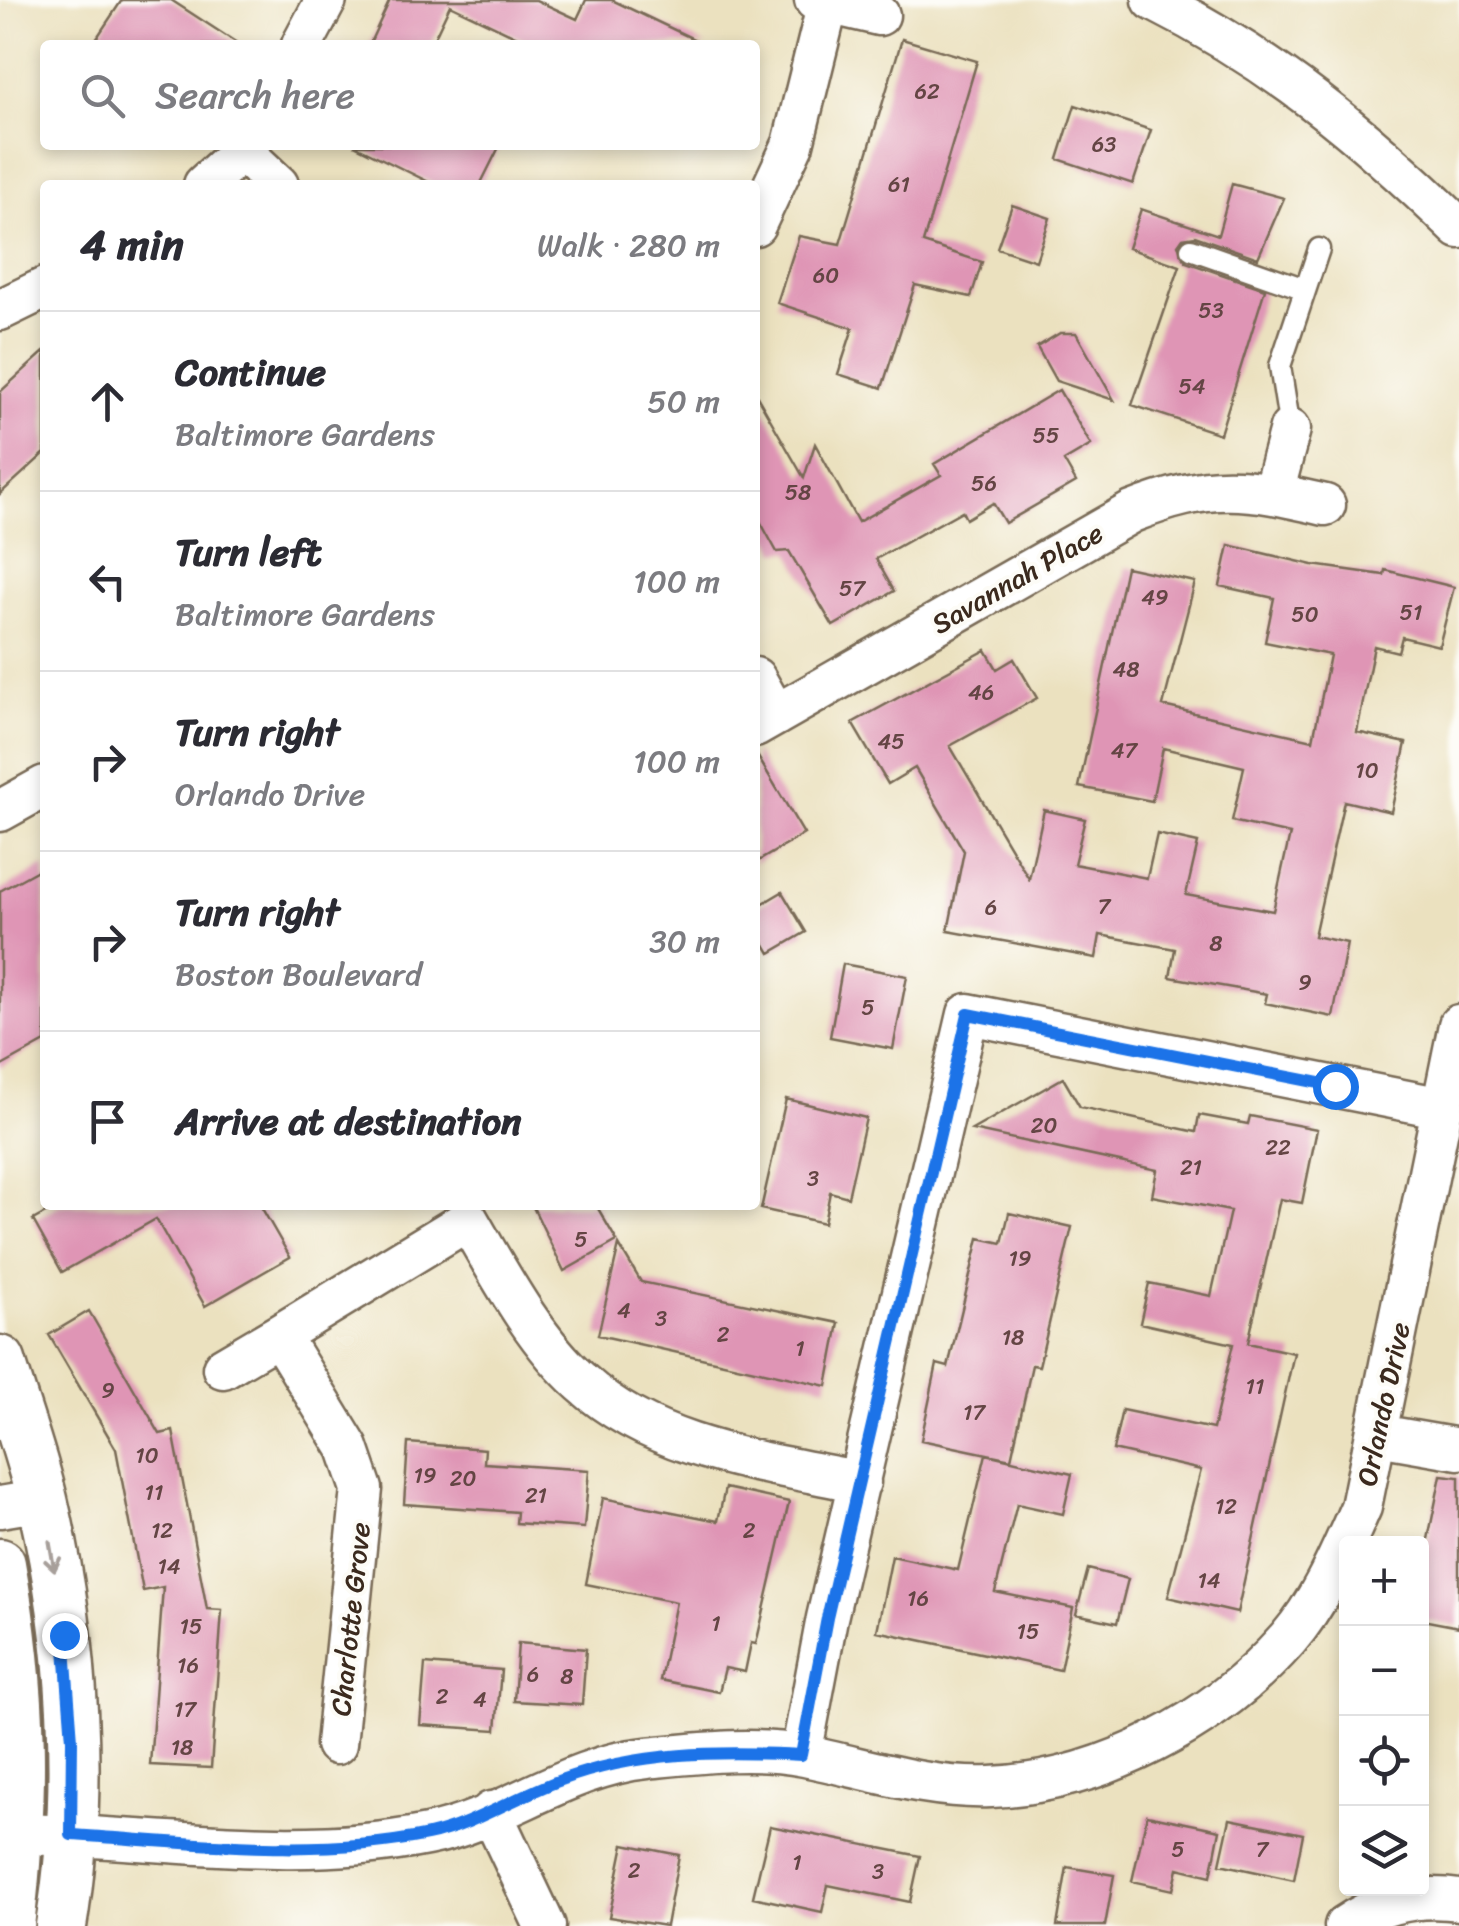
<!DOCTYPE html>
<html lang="en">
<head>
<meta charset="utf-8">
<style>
  :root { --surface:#fff; --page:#f7f7f7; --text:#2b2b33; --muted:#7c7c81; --line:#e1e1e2 }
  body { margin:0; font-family:Sriracha,sans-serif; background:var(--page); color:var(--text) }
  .controls { position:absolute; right:30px; bottom:30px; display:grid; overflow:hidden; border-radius:10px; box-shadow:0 5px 15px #0003 }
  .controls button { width:90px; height:90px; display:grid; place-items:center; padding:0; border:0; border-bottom:2px solid var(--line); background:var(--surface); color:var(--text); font:50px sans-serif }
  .stop { position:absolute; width:30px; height:30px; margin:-22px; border:8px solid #1a73e8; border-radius:50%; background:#fff }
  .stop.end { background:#1a73e8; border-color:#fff; box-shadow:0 2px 10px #0008 }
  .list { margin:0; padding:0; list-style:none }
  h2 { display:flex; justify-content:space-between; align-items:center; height:130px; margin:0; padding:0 40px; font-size:42px }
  h2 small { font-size:32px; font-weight:400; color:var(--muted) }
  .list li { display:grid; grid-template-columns:65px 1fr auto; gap:30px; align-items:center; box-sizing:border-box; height:180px; padding:0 40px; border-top:2px solid var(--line) }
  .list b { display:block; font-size:38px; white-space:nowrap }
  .list p { margin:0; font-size:32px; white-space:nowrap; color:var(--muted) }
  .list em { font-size:32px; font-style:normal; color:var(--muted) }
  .icon { flex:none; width:55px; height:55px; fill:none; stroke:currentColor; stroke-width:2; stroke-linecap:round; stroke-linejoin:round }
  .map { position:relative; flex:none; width:1459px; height:1926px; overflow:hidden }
  .search { position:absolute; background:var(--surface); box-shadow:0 5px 15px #0003; left:40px; top:40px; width:720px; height:110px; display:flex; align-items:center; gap:25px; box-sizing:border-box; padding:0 35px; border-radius:10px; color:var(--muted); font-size:38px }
  .panel { position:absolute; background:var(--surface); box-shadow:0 5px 15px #0003; left:40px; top:180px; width:720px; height:1030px; border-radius:10px }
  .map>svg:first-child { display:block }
  .building { fill:#df95b5 }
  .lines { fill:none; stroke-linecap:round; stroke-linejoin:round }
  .service-casing { stroke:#796a56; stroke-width:25 }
  .minor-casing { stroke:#796a56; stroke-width:45 }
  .tertiary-casing { stroke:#796a56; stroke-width:55 }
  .service { stroke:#fff; stroke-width:20 }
  .minor { stroke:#fff; stroke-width:40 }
  .tertiary { stroke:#fff; stroke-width:50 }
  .oneway { stroke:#a79f9a }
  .route { stroke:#1a73e8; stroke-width:12 }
  .labels { text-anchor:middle; stroke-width:8; stroke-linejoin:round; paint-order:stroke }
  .number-label { font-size:22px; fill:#644544 }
  .street-label { font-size:28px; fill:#3b2a1e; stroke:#fdfcf7 }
</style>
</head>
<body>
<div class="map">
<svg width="1459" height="1926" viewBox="0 0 1459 1926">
  <rect width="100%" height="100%" fill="#fdfcf7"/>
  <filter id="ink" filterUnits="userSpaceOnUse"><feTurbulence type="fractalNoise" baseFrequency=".01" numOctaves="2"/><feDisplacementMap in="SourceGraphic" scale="20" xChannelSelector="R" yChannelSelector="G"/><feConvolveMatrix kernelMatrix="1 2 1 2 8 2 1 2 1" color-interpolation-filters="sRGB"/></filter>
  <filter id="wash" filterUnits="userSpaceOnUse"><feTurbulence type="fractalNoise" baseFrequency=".0048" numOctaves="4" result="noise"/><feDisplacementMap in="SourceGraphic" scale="40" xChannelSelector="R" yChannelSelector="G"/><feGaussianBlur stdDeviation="2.25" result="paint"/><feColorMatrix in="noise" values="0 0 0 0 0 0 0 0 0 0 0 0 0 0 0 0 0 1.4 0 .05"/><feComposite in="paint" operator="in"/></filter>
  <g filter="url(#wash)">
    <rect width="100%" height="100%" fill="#ebe1bf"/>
    <g id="blocks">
      <path class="building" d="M122,0H171L240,45H92Z
        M390,0H536L577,19L586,0H612L706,45H534L450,5L431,45H369Z
        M902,39L977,61L923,243L982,262L971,297L915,285L882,388L838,374L853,328L777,303L799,236L840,244Z
        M1075,105L1151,130L1133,184L1058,159Z
        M354,145H500L480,185H435Z
        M1232,184L1284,198L1258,258L1195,236L1183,238L1178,245L1186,262L1265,289L1220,434L1132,405L1180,266L1128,248L1141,209L1218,235Z
        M1012,205L1050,218L1036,261L997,248Z
        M1060,333H1076L1114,400L1056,381L1037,347Z
        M45,351V453L0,494V392Z
        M1059,390L1091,445L1064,461L1076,482L1005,523L993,503L966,519L962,511L876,559L894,591L833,626L789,551L777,552L755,512V393L804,478L815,444L858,522L941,475L934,464Z
        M1229,545L1313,565L1384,575L1385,570L1454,587L1439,646L1402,637L1398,652L1374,646L1357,732L1406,743L1391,812L1344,801L1314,936L1347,943L1333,1017L1265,1003L1267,994L1170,977L1175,949L1100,935L1096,958L948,931L964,851L915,768L888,784L852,723L986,650L997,669L1014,659L1037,698L950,746L1029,879L1044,810L1085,819L1074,864L1147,878L1157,834L1198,843L1186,895L1273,911L1290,834L1232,821L1244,767L1163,748L1152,801L1079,787L1126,567L1195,582L1163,706L1313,740L1330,655L1265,642L1274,598L1220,586Z
        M755,752L804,834L755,863Z
        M45,866V1042L0,1067V891Z
        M782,892L806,932L770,953L755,927V908Z
        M843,964L907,976L893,1049L830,1037Z
        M1063,1078L1080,1107L1196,1132L1199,1115L1248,1124L1250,1116L1317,1129L1302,1203L1280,1199L1248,1343L1294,1353L1237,1613L1168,1597L1201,1470L1113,1450L1122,1410L1213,1429L1233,1344L1140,1323L1149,1283L1211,1296L1230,1211L1152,1196L1157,1170L972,1130Z
        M786,1099L866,1118L848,1197L830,1192L824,1223L761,1209Z
        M60,1205H260L290,1257L205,1306L156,1219L62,1272L33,1220Z
        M532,1205H596L617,1241L564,1271Z
        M1009,1213L1072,1227L1039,1366L1032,1365L1011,1459L921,1440L937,1364L948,1367L979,1238L1002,1243Z
        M619,1245L641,1282L839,1323L827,1386L598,1335Z
        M89,1311L160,1434L173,1431L207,1609L222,1610L211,1768L150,1765L163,1587L143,1591L116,1449L49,1335Z
        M408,1443L485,1449L484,1463L589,1470L584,1528L516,1523L517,1512L404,1504Z
        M986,1454L1072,1474L1063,1514L1017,1504L995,1592L1073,1608L1060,1670L877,1631L892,1556L958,1570Z
        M1441,1475L1459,1477V1627L1422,1620V1569Z
        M725,1488L789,1502L756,1644L751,1643L745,1672L725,1668L719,1692L660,1680L676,1602L586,1584L603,1498L718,1521Z
        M1088,1569L1128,1579L1117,1623L1076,1614Z
        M518,1643L586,1649L582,1705L514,1701Z
        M425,1664L501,1670L496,1730L420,1725Z
        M1147,1815L1220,1830L1211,1876L1178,1868L1173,1890L1132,1881Z
        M1230,1819L1303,1834L1294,1880L1220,1864Z
        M770,1826L920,1856L910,1902L828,1885L822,1912L753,1897Z
        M624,1844L679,1855L666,1926L609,1917Z
        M1067,1867L1114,1875L1105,1926H1057Z"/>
    </g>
  </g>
  <g filter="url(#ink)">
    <use href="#blocks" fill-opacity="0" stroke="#796a56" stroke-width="2.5"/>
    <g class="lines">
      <defs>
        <path id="service" d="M1191,249L1305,289
          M1290,429L1280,366L1319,249"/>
        <path id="minor" d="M815,0L879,15
          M1153,0C1273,60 1364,135 1459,228
          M302,45L326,0
          M244,153L278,185
          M204,185L248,145
          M755,225L793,144L828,3
          M0,310L45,288
          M1273,493L1290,429
          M755,678L776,715
          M755,727L1132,512C1211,481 1244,486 1325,505
          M0,811L45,786
          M223,1368L279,1335
          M1378,1435L1459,1449
          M0,1507L42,1500
          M336,1744L362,1489L348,1448L279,1335L468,1220C500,1275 534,1340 582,1383C657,1451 765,1462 860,1482
          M801,1755L827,1618L968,1014L1443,1108
          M491,1812L545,1926
          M19,1834C153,1836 294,1862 427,1835C503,1820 567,1766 647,1758C698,1753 754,1746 805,1756C866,1768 928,1790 991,1787C1102,1782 1215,1722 1288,1639C1321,1601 1341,1552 1361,1507L1459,1025
          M1345,1926C1379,1903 1418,1894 1459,1900"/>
        <path id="tertiary" d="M0,1361C14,1407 31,1453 42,1500C74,1635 84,1789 61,1926
          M0,1564C23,1694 24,1795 9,1926"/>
      </defs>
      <use href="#service" class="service-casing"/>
      <use href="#minor" class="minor-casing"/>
      <use href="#tertiary" class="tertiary-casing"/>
      <use href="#service" class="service"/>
      <use href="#minor" class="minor"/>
      <use href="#tertiary" class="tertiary"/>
    </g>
    <defs><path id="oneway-shaft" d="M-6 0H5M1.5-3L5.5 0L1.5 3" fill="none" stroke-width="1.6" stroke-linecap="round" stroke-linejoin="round" transform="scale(2.5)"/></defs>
    <use class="oneway" href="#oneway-shaft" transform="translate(52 1556) rotate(80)"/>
  </g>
  <g class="lines" filter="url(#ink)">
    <path class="route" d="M64,1635L72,1740L71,1835C187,1842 313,1859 428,1835C474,1825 516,1796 561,1780C638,1751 720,1751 801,1755L827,1618L968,1014L1335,1086"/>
  </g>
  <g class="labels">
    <g class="number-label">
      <text x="927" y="99">62</text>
      <text x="1104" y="152">63</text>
      <text x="899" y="192">61</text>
      <text x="826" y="283">60</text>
      <text x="1211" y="318">53</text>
      <text x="1192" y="394">54</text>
      <text x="1046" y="443">55</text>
      <text x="984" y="491">56</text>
      <text x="798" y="500">58</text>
      <text x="852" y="596">57</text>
      <text x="1155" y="605">49</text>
      <text x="1411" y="620">51</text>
      <text x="1305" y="622">50</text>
      <text x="1126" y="677">48</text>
      <text x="981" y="700">46</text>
      <text x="891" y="749">45</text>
      <text x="1124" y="758">47</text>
      <text x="1367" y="778">10</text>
      <text x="1104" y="914">7</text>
      <text x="991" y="915">6</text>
      <text x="1216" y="951">8</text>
      <text x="1305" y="990">9</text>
      <text x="868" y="1015">5</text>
      <text x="1044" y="1133">20</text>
      <text x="1278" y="1155">22</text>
      <text x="1191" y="1175">21</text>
      <text x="813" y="1186">3</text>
      <text x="581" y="1247">5</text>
      <text x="1020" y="1266">19</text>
      <text x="624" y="1318">4</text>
      <text x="661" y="1326">3</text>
      <text x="723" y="1342">2</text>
      <text x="1013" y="1345">18</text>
      <text x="800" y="1356">1</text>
      <text x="1255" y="1394">11</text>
      <text x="108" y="1398">9</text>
      <text x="974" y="1420">17</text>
      <text x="147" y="1463">10</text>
      <text x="425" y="1483">19</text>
      <text x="463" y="1486">20</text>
      <text x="154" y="1500">11</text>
      <text x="536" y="1503">21</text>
      <text x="1226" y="1514">12</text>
      <text x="162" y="1538">12</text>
      <text x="749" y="1538">2</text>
      <text x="169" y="1574">14</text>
      <text x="1209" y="1588">14</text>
      <text x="918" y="1606">16</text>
      <text x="716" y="1631">1</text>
      <text x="191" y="1634">15</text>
      <text x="1028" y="1639">15</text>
      <text x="188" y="1673">16</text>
      <text x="533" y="1682">6</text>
      <text x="567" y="1684">8</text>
      <text x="442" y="1704">2</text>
      <text x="480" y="1707">4</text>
      <text x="185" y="1717">17</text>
      <text x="182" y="1755">18</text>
      <text x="1178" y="1857">5</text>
      <text x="1262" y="1857">7</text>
      <text x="797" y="1870">1</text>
      <text x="634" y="1878">2</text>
      <text x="878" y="1879">3</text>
    </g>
    <g class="street-label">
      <text transform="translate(1017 578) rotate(-30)" y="10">Savannah Place</text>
      <text transform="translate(1383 1404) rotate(-78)" y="10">Orlando Drive</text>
      <text transform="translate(350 1619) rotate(-84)" y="10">Charlotte Grove</text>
    </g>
  </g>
</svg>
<div class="controls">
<button>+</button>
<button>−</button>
<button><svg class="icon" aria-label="locate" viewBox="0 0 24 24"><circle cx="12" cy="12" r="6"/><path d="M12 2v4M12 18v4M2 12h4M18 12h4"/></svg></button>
<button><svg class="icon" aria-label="layers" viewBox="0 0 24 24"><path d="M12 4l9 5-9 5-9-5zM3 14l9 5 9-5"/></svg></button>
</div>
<div class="stop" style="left:1335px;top:1086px"></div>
<div class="stop end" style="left:64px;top:1635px"></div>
<div class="search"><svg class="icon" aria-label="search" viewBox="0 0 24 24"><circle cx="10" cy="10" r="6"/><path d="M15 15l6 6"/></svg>Search here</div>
<section class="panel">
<h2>4 min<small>Walk · 280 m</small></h2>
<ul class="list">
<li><svg class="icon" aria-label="ahead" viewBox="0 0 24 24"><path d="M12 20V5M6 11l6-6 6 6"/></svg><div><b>Continue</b><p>Baltimore Gardens</p></div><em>50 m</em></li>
<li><svg class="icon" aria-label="left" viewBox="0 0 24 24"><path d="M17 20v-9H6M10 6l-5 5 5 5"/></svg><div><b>Turn left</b><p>Baltimore Gardens</p></div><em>100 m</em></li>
<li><svg class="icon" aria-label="right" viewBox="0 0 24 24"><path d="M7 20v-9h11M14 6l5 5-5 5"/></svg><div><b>Turn right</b><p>Orlando Drive</p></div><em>100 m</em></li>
<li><svg class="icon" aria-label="right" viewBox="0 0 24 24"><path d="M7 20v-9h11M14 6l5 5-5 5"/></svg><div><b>Turn right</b><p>Boston Boulevard</p></div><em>30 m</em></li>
<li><svg class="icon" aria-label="arrive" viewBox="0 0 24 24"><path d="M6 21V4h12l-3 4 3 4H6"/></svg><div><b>Arrive at destination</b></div></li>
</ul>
</section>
</div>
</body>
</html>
